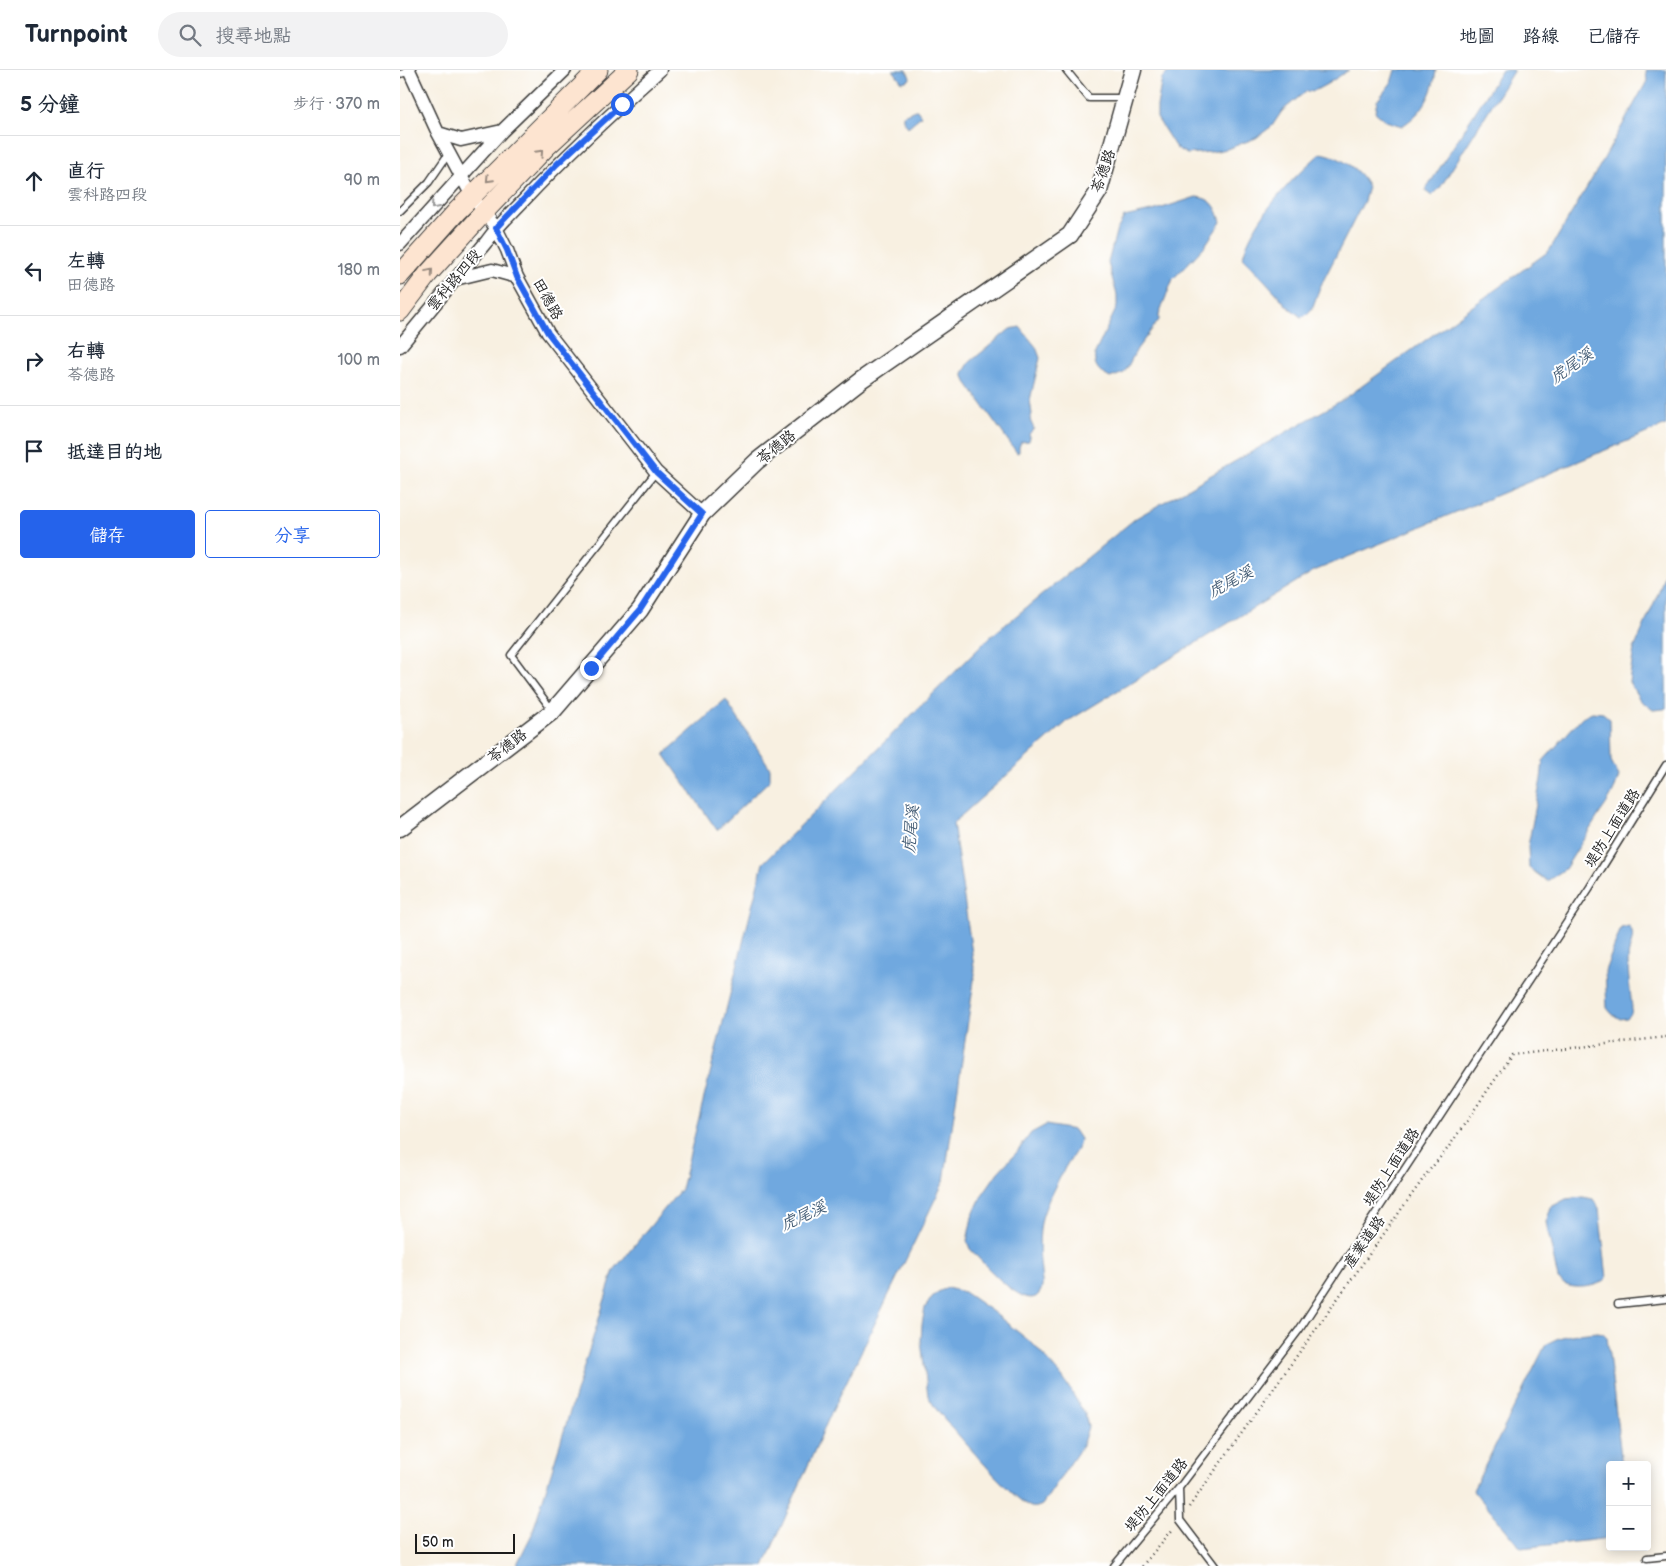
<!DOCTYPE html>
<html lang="zh-TW">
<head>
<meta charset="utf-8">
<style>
  :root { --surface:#fff; --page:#f2f2f3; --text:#1f2937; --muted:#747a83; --line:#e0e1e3; --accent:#2563eb }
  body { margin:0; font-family:"Balsamiq Sans","LXGW WenKai TC",sans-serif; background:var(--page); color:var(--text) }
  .controls { position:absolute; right:15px; bottom:15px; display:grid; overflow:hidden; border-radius:5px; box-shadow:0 2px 12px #0003 }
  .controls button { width:45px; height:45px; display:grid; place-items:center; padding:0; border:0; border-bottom:1px solid var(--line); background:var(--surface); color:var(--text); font:25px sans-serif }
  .scale { position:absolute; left:15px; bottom:12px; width:100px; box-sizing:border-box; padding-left:5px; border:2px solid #1c1c1c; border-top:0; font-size:14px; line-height:18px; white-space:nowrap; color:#1c1c1c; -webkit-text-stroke:4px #fff; paint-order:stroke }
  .stop { position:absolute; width:15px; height:15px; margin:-11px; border:4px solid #2563eb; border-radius:50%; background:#fff }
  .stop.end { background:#2563eb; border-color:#fff; box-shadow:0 1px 5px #0008 }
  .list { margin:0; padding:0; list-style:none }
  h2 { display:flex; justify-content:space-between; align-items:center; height:65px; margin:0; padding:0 20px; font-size:21px }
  h2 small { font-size:16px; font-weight:400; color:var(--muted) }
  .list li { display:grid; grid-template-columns:32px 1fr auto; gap:15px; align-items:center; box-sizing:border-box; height:90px; padding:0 20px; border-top:1px solid var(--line) }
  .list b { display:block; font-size:19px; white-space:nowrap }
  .list p { margin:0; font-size:16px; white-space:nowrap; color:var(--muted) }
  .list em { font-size:16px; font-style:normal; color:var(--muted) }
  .actions { display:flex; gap:10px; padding:15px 20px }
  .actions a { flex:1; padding:11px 0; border:1px solid var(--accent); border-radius:5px; text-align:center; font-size:18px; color:var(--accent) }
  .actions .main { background:var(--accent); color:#fff }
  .icon { flex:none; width:28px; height:28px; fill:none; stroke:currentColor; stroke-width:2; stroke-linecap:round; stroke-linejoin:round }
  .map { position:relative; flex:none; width:1266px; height:1496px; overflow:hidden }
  header { display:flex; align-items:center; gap:30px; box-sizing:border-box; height:70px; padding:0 25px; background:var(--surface); border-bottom:1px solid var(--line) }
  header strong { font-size:24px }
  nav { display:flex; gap:28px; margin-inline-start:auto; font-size:18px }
  .search { width:350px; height:45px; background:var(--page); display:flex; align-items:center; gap:12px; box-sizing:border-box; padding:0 18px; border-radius:28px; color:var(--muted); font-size:19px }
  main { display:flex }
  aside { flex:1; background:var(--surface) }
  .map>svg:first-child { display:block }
  .water { fill:#70a8df; stroke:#46627e }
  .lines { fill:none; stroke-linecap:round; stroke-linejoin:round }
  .service-casing { stroke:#3d3c3a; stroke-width:9 }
  .minor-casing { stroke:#3d3c3a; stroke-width:15 }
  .tertiary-casing { stroke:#3d3c3a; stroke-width:19 }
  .secondary-casing { stroke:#3d3c3a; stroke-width:21 }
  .path { stroke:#3d3c3a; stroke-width:2.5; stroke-dasharray:1 4; stroke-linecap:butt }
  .service { stroke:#fff; stroke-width:6 }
  .minor { stroke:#fff; stroke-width:12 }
  .tertiary { stroke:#fff; stroke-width:16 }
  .secondary { stroke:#fde4d0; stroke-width:19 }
  .oneway { stroke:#988a7f }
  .oneway2 { stroke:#999 }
  .route { stroke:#2563eb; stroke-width:6 }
  .labels { text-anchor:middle; stroke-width:4; stroke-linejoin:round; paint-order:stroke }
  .street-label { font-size:15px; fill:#1c1c1c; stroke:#fff }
  .water-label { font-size:16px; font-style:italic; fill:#425b74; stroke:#fff }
</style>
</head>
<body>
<header>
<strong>Turnpoint</strong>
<div class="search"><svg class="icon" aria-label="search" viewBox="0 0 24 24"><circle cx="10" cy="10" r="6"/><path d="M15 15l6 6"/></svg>搜尋地點</div>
<nav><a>地圖</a><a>路線</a><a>已儲存</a></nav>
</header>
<main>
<aside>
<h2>5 分鐘<small>步行 · 370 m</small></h2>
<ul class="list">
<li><svg class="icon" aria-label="ahead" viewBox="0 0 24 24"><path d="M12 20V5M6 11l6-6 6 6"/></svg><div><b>直行</b><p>雲科路四段</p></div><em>90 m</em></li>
<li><svg class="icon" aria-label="left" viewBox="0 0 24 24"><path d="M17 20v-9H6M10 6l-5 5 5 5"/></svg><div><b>左轉</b><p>田德路</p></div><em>180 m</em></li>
<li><svg class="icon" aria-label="right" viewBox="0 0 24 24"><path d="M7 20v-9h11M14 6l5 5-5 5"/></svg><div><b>右轉</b><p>苓德路</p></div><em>100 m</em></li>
<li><svg class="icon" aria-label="arrive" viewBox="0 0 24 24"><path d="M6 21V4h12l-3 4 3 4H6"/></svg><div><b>抵達目的地</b></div></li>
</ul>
<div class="actions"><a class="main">儲存</a><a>分享</a></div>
</aside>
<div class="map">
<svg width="1266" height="1496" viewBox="0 0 1266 1496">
  <rect width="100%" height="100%" fill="#fff"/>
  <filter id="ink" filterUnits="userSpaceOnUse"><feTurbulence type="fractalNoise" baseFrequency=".02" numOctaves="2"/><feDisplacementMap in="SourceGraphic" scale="10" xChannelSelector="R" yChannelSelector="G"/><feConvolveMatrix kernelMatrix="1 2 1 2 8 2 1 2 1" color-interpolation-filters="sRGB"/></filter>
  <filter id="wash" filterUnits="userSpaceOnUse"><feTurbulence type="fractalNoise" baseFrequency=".0096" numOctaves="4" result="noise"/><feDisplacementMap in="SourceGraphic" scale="20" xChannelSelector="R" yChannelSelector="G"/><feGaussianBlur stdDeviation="1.12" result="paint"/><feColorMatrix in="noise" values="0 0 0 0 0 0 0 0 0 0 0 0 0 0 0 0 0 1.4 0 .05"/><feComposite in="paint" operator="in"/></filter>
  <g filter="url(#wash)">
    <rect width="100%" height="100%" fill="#f8f0e1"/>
    <path class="water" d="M493,0H507L510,8L509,10L502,12Z
      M771,0H949L927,14L916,20L905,22L882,41L872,56L856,68L827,79L811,82L787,84L776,78L757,48V36L762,8Z
      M995,0H1036C1033,24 1023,43 1002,56L986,51L975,42L977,31L991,13Z
      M1102,0H1114L1040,118L1032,126L1025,121Z
      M1246,0H1266V355L914,501L668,651L553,753L575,904L544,1111L427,1352L364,1496H116L132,1464L214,1200L281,1119L363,793L589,568L736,448L944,329L1149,181L1202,92L1247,11Z
      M515,40H517L521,46L508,57L503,50V45Z
      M921,83C940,86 961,100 968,117L964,131L920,217L912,239L905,246L901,247L887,236L876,223L843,187C851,151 893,107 921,83Z
      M796,127C812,128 817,137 821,152L804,177L773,209L759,244V250L737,279L727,298L724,303L710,308C699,302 693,296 695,283L717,237V225L708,193L716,162L724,147L756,140Z
      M620,257L636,277L640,288L630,330L632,344L630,350L634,359L629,364L630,367L629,371L621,372L619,377V382L617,383L566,312L563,303L570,292L610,259Z
      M1266,498V638L1264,639L1253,640L1240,630L1229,612L1234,579L1260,519Z
      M326,630L370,698V710L317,760L264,684Z
      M1192,642L1203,643L1210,649L1211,691L1219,706C1215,720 1209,731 1200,743L1165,799L1147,811L1129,798L1128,776L1141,709L1143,691L1182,647Z
      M1229,856C1236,866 1231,871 1229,882C1226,892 1231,926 1232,938L1231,944L1227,948L1220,949L1212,944L1207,938L1205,901L1221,858Z
      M646,1055L674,1060L680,1069C679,1080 671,1087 666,1096C658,1109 646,1134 642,1148C638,1165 639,1185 641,1202C641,1207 643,1213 642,1217C633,1253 580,1189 570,1179L567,1171L572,1147L582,1125L598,1102L617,1082L631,1063Z
      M1183,1127L1193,1129L1199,1138L1207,1208C1199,1217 1175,1220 1164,1214C1162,1213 1160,1210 1158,1209L1146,1152L1151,1137L1166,1129Z
      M547,1218L564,1222L593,1242L633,1274L663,1308L685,1344L688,1357L682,1376L642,1435C638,1437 635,1438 631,1437C614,1432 551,1356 536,1339L528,1326L521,1271L522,1254L525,1238L532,1227L538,1222Z
      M1198,1262L1203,1263L1207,1267L1222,1395H1210V1468L1121,1478L1073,1420L1145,1276C1158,1264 1180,1264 1198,1262Z"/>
  </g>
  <g filter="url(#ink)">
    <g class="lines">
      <defs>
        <path id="service" d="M666,0L689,28H723
          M0,4L12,1
          M0,141L29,112L49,83
          M152,640L111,585L256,402
          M1218,1234L1266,1229
          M779,1418L780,1450L815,1496
          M1247,1488L1266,1486
          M714,1496L779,1418L899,1260L1190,817L1266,695"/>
        <path id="minor" d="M9,0L38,63L72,126L96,158L107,180L117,207L148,263L256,402L302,444
          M38,63L61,70L102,61
          M0,174L102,61L165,0
          M55,209L92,200L117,207
          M0,276L87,171C98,155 112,143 125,129C168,83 214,41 260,0"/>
        <path id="tertiary" d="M0,758L153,641L240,540L302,444L357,391L461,310L670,165L699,121L733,0"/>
        <path id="secondary" d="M0,205L57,141L198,0
          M0,241L28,204L84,142L147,76L229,0"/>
      </defs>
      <use href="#service" class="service-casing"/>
      <use href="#minor" class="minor-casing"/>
      <use href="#tertiary" class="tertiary-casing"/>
      <use href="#secondary" class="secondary-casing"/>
      <path class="path" d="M789,1437L1028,1102L1048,1078L1112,985L1266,967
        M742,1496L774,1458"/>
      <use href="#service" class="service"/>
      <use href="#minor" class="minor"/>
      <use href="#tertiary" class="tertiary"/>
      <use href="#secondary" class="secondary"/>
    </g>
    <defs><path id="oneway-chevron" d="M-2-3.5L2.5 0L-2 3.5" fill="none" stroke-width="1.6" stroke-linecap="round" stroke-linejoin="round" transform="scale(1.25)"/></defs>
    <g class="oneway">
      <use href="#oneway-chevron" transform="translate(140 83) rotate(-47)"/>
      <use href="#oneway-chevron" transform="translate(89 109) rotate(134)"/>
      <use href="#oneway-chevron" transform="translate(30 202) rotate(-50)"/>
    </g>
    <use class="oneway2" href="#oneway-chevron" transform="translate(34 136) rotate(131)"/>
  </g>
  <g class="lines" filter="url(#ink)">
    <path class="route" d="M191,598L240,540L302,444L256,402L148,263L117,207L107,180L96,158L157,94L222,34"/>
  </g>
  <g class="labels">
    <g class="street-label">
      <text transform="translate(703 101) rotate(-71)" y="5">苓德路</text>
      <text transform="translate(54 210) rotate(-50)" y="5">雲科路四段</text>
      <text transform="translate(148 229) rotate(61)" y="5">田德路</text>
      <text transform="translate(376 377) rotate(-39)" y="5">苓德路</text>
      <text transform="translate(107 676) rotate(-38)" y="5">苓德路</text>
      <text transform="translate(1212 758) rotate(-58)" y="5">堤防上面道路</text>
      <text transform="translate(991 1097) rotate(-57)" y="5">堤防上面道路</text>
      <text transform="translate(964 1172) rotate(-55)" y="5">產業道路</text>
      <text transform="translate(756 1425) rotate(-51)" y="5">堤防上面道路</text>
    </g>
    <g class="water-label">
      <text transform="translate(1171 295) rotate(-35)" y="6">虎尾溪</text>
      <text transform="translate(830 511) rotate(-28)" y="6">虎尾溪</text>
      <text transform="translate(510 759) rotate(-85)" y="6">虎尾溪</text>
      <text transform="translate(403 1145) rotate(-25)" y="6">虎尾溪</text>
    </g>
  </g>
</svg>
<div class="controls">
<button>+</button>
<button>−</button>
</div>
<div class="scale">50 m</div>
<div class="stop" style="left:222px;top:34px"></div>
<div class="stop end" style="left:191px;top:598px"></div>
</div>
</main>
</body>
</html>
